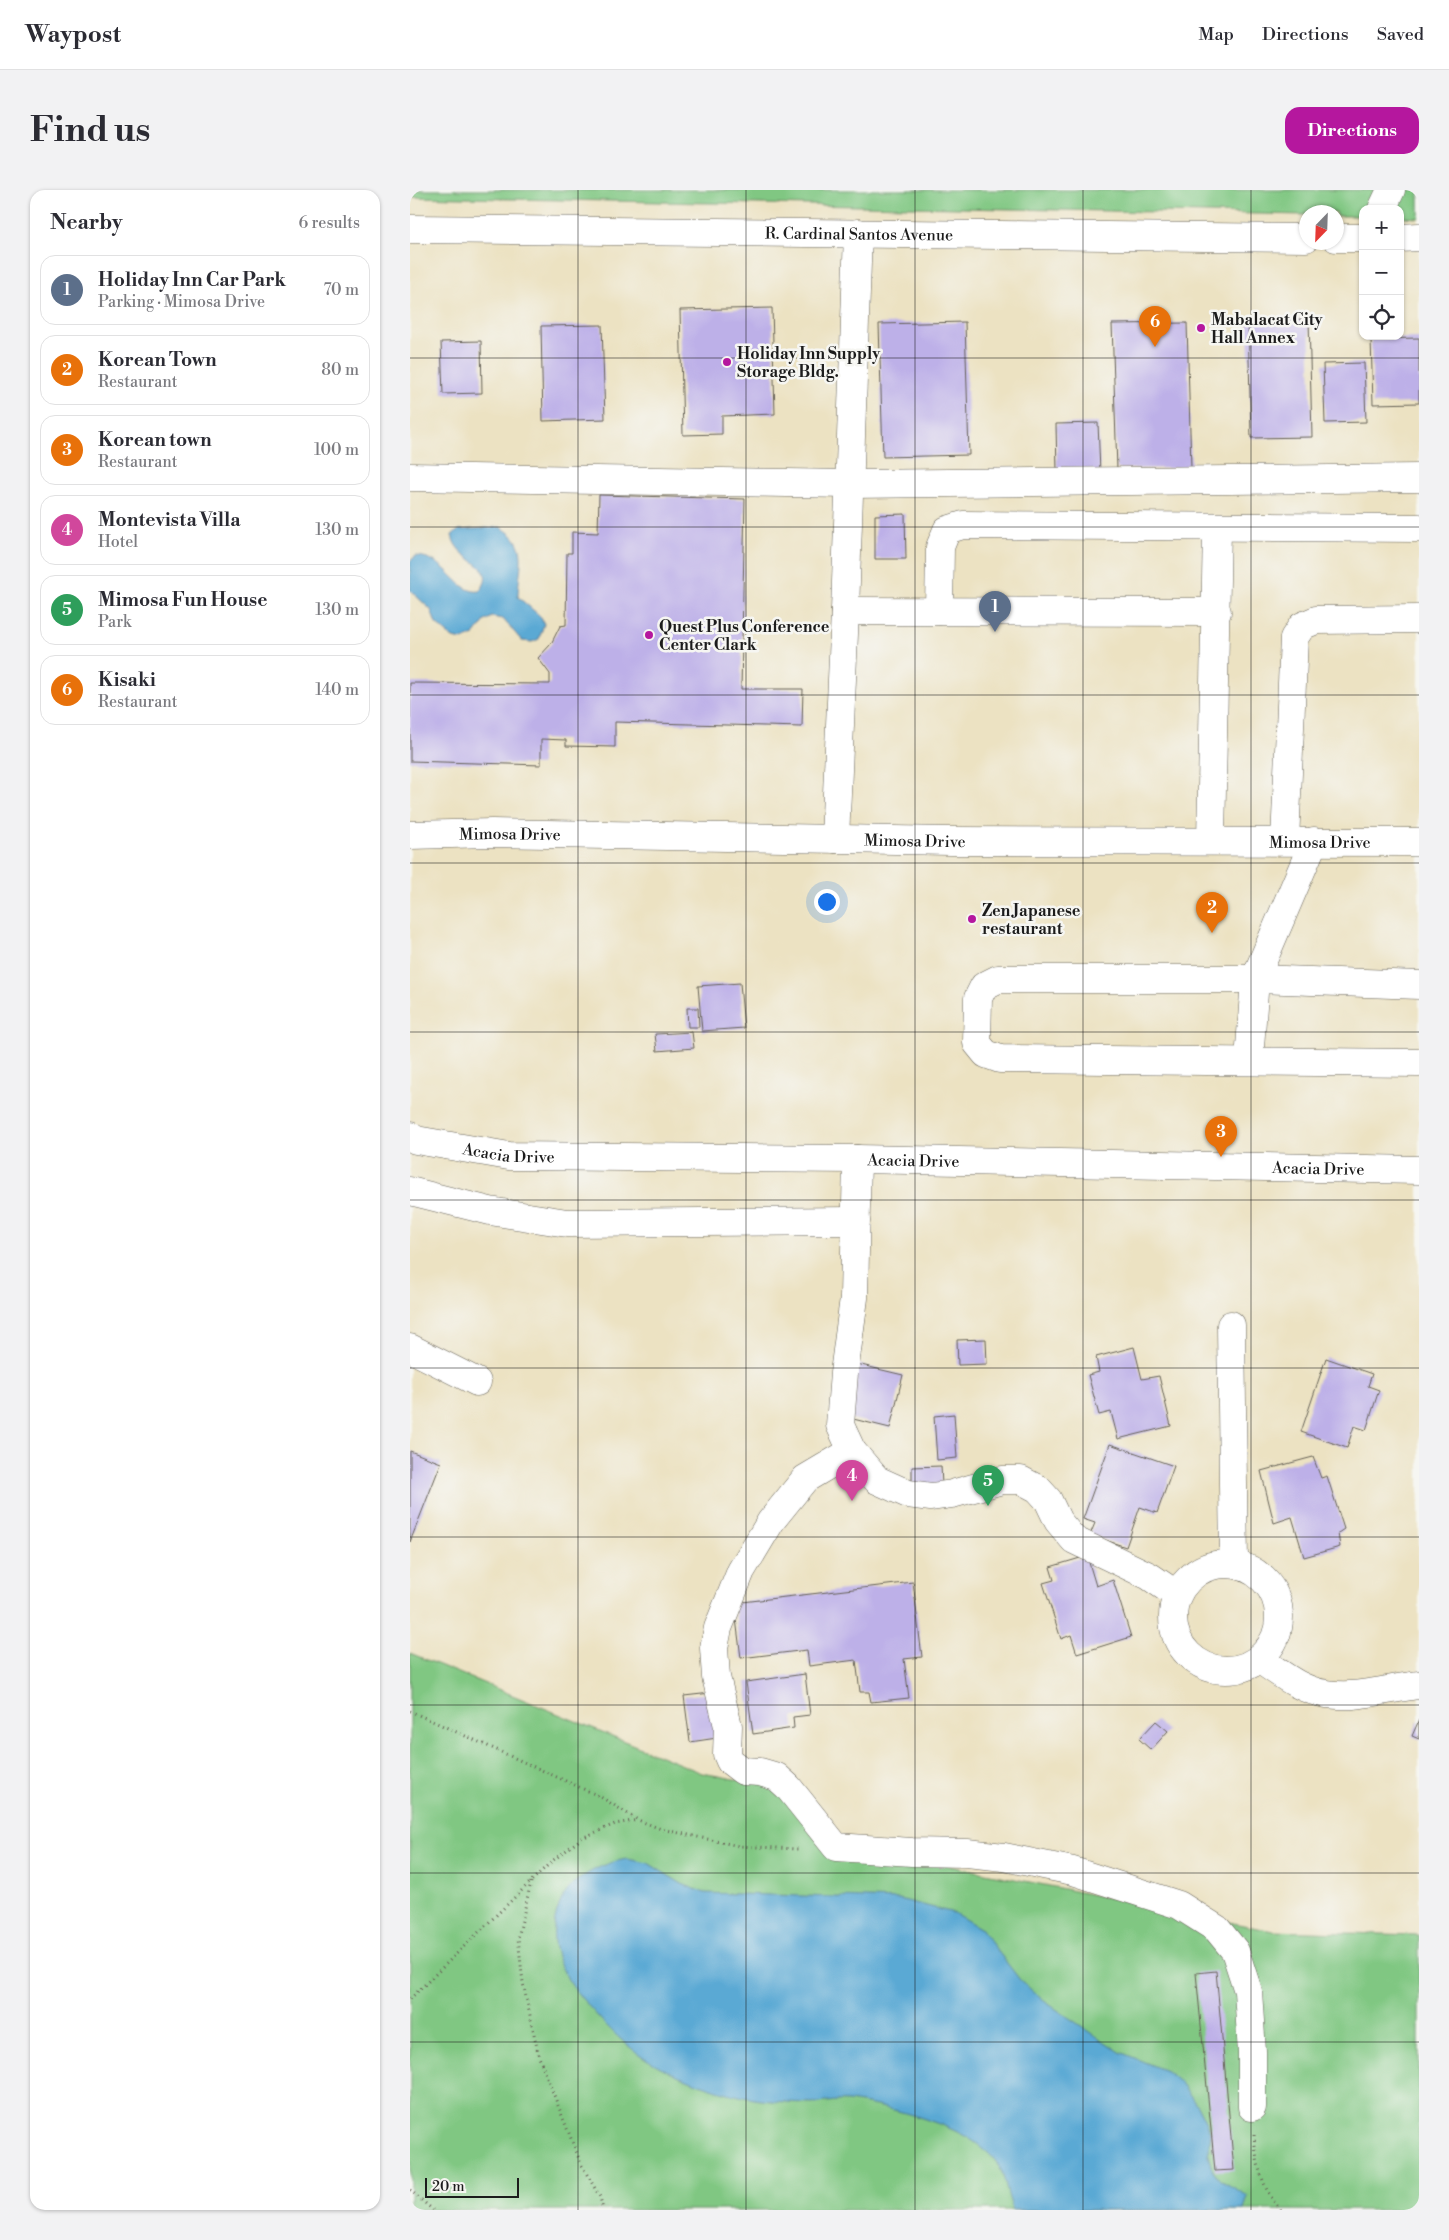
<!DOCTYPE html>
<html lang="en">
<head>
<meta charset="utf-8">
<style>
  :root { --surface:#fff; --page:#f2f2f3; --text:#2b2b33; --muted:#7c7c81; --line:#e1e1e2; --accent:#b5179e }
  body { margin:0; font-family:"Libre Bodoni",serif; background:var(--page); color:var(--text) }
  .controls { position:absolute; right:15px; top:15px; display:grid; overflow:hidden; border-radius:10px; box-shadow:0 1px 4px #0004 }
  .controls button { width:45px; height:45px; display:grid; place-items:center; padding:0; border:0; border-bottom:1px solid var(--line); background:var(--surface); color:var(--text); font:25px sans-serif }
  .compass { position:absolute; left:889px; top:15px; width:45px; height:45px; border-radius:50%; background:var(--surface); box-shadow:0 1px 4px #0004; rotate:203deg }
  .scale { position:absolute; left:15px; bottom:12px; width:94px; box-sizing:border-box; padding-left:5px; border:2px solid #1c1c1c; border-top:0; font-size:14px; line-height:18px; white-space:nowrap; color:#1c1c1c; -webkit-text-stroke:4px #f6f6f2; paint-order:stroke }
  .you { position:absolute; left:416px; top:711px; width:18px; height:18px; margin:-12px; border:4px solid #fff; border-radius:50%; background:#1a73e8; box-shadow:0 0 0 8px #1a73e833 }
  .badge { display:grid; place-items:center; width:32px; height:32px; border-radius:50%; background:var(--accent); color:#fff; font-size:16px; font-weight:700 }
  .pin { position:absolute; translate:-50% -41px; filter:drop-shadow(0 1px 2px #0008) }
  .pin::after { content:''; position:absolute; top:26px; width:18px; height:15px; background:inherit; clip-path:polygon(0 0,100% 0,50% 100%) }
  .list { margin:0; padding:0; list-style:none }
  h2 { display:flex; justify-content:space-between; align-items:center; height:65px; margin:0; padding:0 20px; font-size:21px }
  h2 small { font-size:16px; font-weight:400; color:var(--muted) }
  .list li { display:grid; grid-template-columns:32px 1fr auto; gap:15px; align-items:center; box-sizing:border-box; height:70px; margin:0 10px 10px; padding:0 10px; border:1px solid var(--line); border-radius:15px }
  .list b { display:block; font-size:19px; white-space:nowrap }
  .list p { margin:0; font-size:16px; white-space:nowrap; color:var(--muted) }
  .list em { font-size:16px; font-style:normal; color:var(--muted) }
  .icon { flex:none; width:28px; height:28px; fill:none; stroke:currentColor; stroke-width:2; stroke-linecap:round; stroke-linejoin:round }
  .map { position:relative; flex:none; width:1009px; height:2020px; overflow:hidden; border-radius:15px }
  header { display:flex; align-items:center; gap:30px; box-sizing:border-box; height:70px; padding:0 25px; background:var(--surface); border-bottom:1px solid var(--line) }
  header strong { font-size:24px }
  nav { display:flex; gap:28px; margin-inline-start:auto; font-size:18px }
  .intro { display:flex; align-items:center; justify-content:space-between; box-sizing:border-box; height:120px; padding:0 30px }
  h1 { margin:0; font-size:35px }
  .button { padding:12px 22px; border-radius:15px; background:var(--accent); color:#fff; font-size:18px; font-weight:700 }
  main { display:flex; gap:30px; padding:0 30px }
  aside { flex:1; background:var(--surface); border-radius:15px; box-shadow:0 1px 4px #0004 }
  .map>svg:first-child { display:block }
  .green { fill:#80c782; stroke:#4e724f }
  .water { fill:#5aa9d4; stroke:#3b6278 }
  .building { fill:#bdb0e8 }
  .lines { fill:none; stroke-linecap:round; stroke-linejoin:round }
  .minor-casing { stroke:#656156; stroke-width:29 }
  .path { stroke:#656156; stroke-width:3; stroke-dasharray:1 4; stroke-linecap:butt }
  .minor { stroke:#fff; stroke-width:28 }
  .grid { fill:none; stroke:#1c1c1c; stroke-width:1; stroke-opacity:0.55 }
  .poi-dot { fill:#b5179e; stroke:#f6f6f2; stroke-width:2 }
  .labels { text-anchor:middle; stroke-width:5; stroke-linejoin:round; paint-order:stroke }
  .street-label { font-size:16px; fill:#1c1c1c; stroke:#f6f6f2 }
  .poi-label { font-size:16px; font-weight:bold; fill:#1c1c1c; stroke:#f6f6f2; text-anchor:start }
</style>
</head>
<body>
<header>
<strong>Waypost</strong>
<nav><a>Map</a><a>Directions</a><a>Saved</a></nav>
</header>
<div class="intro"><h1>Find us</h1><a class="button">Directions</a></div>
<main>
<aside>
<h2>Nearby<small>6 results</small></h2>
<ul class="list">
<li><span class="badge" style="background:#5c6f8a">1</span><div><b>Holiday Inn Car Park</b><p>Parking · Mimosa Drive</p></div><em>70 m</em></li>
<li><span class="badge" style="background:#e8710a">2</span><div><b>Korean Town</b><p>Restaurant</p></div><em>80 m</em></li>
<li><span class="badge" style="background:#e8710a">3</span><div><b>Korean town</b><p>Restaurant</p></div><em>100 m</em></li>
<li><span class="badge" style="background:#d1479c">4</span><div><b>Montevista Villa</b><p>Hotel</p></div><em>130 m</em></li>
<li><span class="badge" style="background:#2e9e5b">5</span><div><b>Mimosa Fun House</b><p>Park</p></div><em>130 m</em></li>
<li><span class="badge" style="background:#e8710a">6</span><div><b>Kisaki</b><p>Restaurant</p></div><em>140 m</em></li>
</ul>
</aside>
<div class="map">
<svg width="1009" height="2020" viewBox="0 0 1009 2020">
  <rect width="100%" height="100%" fill="#f6f6f2"/>
  <filter id="ink" filterUnits="userSpaceOnUse"><feTurbulence type="fractalNoise" baseFrequency=".02" numOctaves="2"/><feDisplacementMap in="SourceGraphic" scale="10" xChannelSelector="R" yChannelSelector="G"/><feConvolveMatrix kernelMatrix="1 2 1 2 8 2 1 2 1" color-interpolation-filters="sRGB"/></filter>
  <filter id="wash" filterUnits="userSpaceOnUse"><feTurbulence type="fractalNoise" baseFrequency=".0096" numOctaves="4" result="noise"/><feDisplacementMap in="SourceGraphic" scale="20" xChannelSelector="R" yChannelSelector="G"/><feGaussianBlur stdDeviation="1.12" result="paint"/><feColorMatrix in="noise" values="0 0 0 0 0 0 0 0 0 0 0 0 0 0 0 0 0 1.4 0 .05"/><feComposite in="paint" operator="in"/></filter>
  <g filter="url(#wash)">
    <rect width="100%" height="100%" fill="#ece2c2"/>
    <path class="green" d="M0,0H1009V28L990,27V19H953V26H927L926,22H896V25L0,7Z
      M0,1463L292,1583L368,1597L431,1654L863,1741L1009,1745V2020H0Z"/>
    <path class="water" d="M90,337C122,353 108,379 108,407L130,426L134,434L129,449L122,452L112,451L93,429L82,427L75,431L64,445L53,450L43,448L26,434L21,420L0,400V371L6,366C38,367 47,405 70,401C91,373 46,373 42,345L49,340Z
      M217,1669L238,1673L272,1694L295,1703L489,1709L544,1723L570,1738L610,1790L634,1811L710,1862L756,1881L772,1894L787,1915L801,1943L798,1965L802,1980L812,1991L838,2006L834,2020H603C590,1985 599,1976 563,1951C534,1931 475,1916 438,1911C429,1910 418,1912 408,1913C390,1913 370,1912 352,1910C319,1907 256,1884 229,1864C209,1850 191,1830 175,1812C150,1783 135,1754 149,1716C158,1689 192,1673 217,1669Z"/>
    <g id="blocks">
      <path class="building" d="M362,118L365,224L312,226V244L273,245L270,120Z
        M899,129L902,247L841,248L838,130Z
        M555,132L559,265L473,267L469,134Z
        M777,133L781,278L707,279L702,134Z
        M192,135L195,229L133,231L131,136Z
        M1009,148V213L963,214L961,149Z
        M71,151L72,203L33,204L31,152Z
        M954,173L956,232L915,233L913,174Z
        M688,233L690,282L647,283L646,234Z
        M189,305L335,309L331,499H393L392,537L205,532V557L156,556V550L131,549V575L0,571V493L140,494V484L128,468L141,454L150,436L156,435L157,363H162V342L188,343Z
        M495,324L496,369H465V325Z
        M330,793L334,838L292,841L288,796Z
        M277,818H288L289,837H278Z
        M282,842L284,858L247,861L245,844Z
        M576,1149L577,1174L548,1175L547,1150Z
        M724,1157L732,1189L749,1186L761,1236L708,1249L701,1222L689,1225L678,1185L689,1182L686,1167Z
        M916,1168L962,1184L958,1196L969,1200L956,1240L944,1236L937,1258L891,1242Z
        M447,1174L493,1185L480,1238L435,1227Z
        M544,1224L547,1268L527,1270L524,1226Z
        M700,1254L764,1276L747,1323L730,1317L716,1357L680,1345L685,1333L673,1329Z
        M0,1261L31,1273L0,1352Z
        M903,1267L911,1288L917,1286L934,1339L928,1343L930,1357L894,1367L882,1327L864,1333L851,1281Z
        M531,1276L532,1295L502,1296V1277Z
        M677,1366L686,1396L703,1390L721,1447L667,1464L661,1445L651,1449L633,1393L644,1390L640,1377Z
        M503,1392L512,1467L494,1469L499,1508L461,1512L459,1502H450L446,1470L399,1476L397,1460L331,1468L324,1413Z
        M395,1484L400,1525L383,1527L384,1538L343,1544L336,1492Z
        M301,1503L307,1548L280,1552L274,1506Z
        M1009,1530V1549L1002,1546Z
        M746,1531L758,1541L741,1560L729,1549Z
        M806,1781L824,1980L805,1981L786,1783Z"/>
    </g>
  </g>
  <g filter="url(#ink)">
    <use href="#blocks" fill-opacity="0" stroke="#656156" stroke-width="1"/>
    <g class="lines">
      <defs>
        <g id="minor">
          <path d="M972,19L981,0"/>
          <path id="s1" d="M0,39L896,48"/>
          <path d="M926,48H953"/>
          <path d="M990,48L1009,47"/>
          <path d="M0,287L439,294L1009,288"/>
          <path d="M435,421L807,422"/>
          <path d="M529,421L530,357L537,340L553,335L1009,338"/>
          <path id="s2" d="M0,645L82,643L540,651L1009,652"/>
          <path d="M425,649L435,421L448,43"/>
          <path d="M801,650L807,338"/>
          <path d="M875,651L884,448L892,436L906,430L1009,429"/>
          <path d="M1009,795L845,789H588L574,796L568,808L567,853L576,864L590,869L1009,873"/>
          <path d="M839,871L845,789L904,651"/>
          <path id="s3" d="M0,946L6,950L99,966L447,969L1009,980"/>
          <path d="M447,969L444,1108L434,1183L430,1235L442,1261L395,1289L361,1331L331,1381L308,1438L304,1458L306,1487L318,1536L317,1564L320,1571L333,1581L350,1582L367,1587L378,1597L426,1657L502,1662L557,1663L594,1667L663,1681L769,1715L807,1739L825,1761L838,1801L842,1862V1917"/>
          <path d="M0,1001L80,1021L157,1033L446,1031"/>
          <path d="M821,1135L824,1374"/>
          <path d="M0,1158L67,1192"/>
          <path d="M442,1261L467,1290L498,1304L521,1307L542,1304L592,1290H611L628,1299L638,1310L648,1331L664,1350L739,1386L767,1405"/>
          <circle cx="816" cy="1427" r="53"/>
          <path d="M849,1469C870,1483 891,1501 917,1504C946,1509 980,1498 1009,1495"/>
        </g>
      </defs>
      <use href="#minor" class="minor-casing"/>
      <path class="path" d="M0,1521L189,1606L228,1630L251,1639L329,1656L388,1659
        M121,1692L108,1748L113,1793L129,1867L171,1974L190,2007L193,2020
        M0,1809L141,1672L172,1648L205,1634L228,1630
        M844,1945C846,1972 852,2000 871,2020
        M0,2000L23,2020"/>
      <use href="#minor" class="minor"/>
    </g>
  </g>
  <path class="grid" d="M168,0V2020M336,0V2020M505,0V2020M673,0V2020M841,0V2020M0,168H1009M0,337H1009M0,505H1009M0,673H1009M0,842H1009M0,1010H1009M0,1178H1009M0,1347H1009M0,1515H1009M0,1683H1009M0,1852H1009"/>
  <g class="poi-dot">
    <circle cx="791" cy="138" r="5"/>
    <circle cx="317" cy="172" r="5"/>
    <circle cx="239" cy="445" r="5"/>
    <circle cx="562" cy="729" r="5"/>
  </g>
  <g class="labels">
    <g class="street-label">
      <text dy="6" stroke="none"><textPath href="#s1" startOffset="449">R. Cardinal Santos Avenue</textPath></text>
      <text dy="6" stroke="none"><textPath href="#s2" startOffset="100">Mimosa Drive</textPath></text>
      <text dy="6" stroke="none"><textPath href="#s2" startOffset="505">Mimosa Drive</textPath></text>
      <text dy="6" stroke="none"><textPath href="#s2" startOffset="910">Mimosa Drive</textPath></text>
      <text dy="6" stroke="none"><textPath href="#s3" startOffset="101">Acacia Drive</textPath></text>
      <text dy="6" stroke="none"><textPath href="#s3" startOffset="506">Acacia Drive</textPath></text>
      <text dy="6" stroke="none"><textPath href="#s3" startOffset="911">Acacia Drive</textPath></text>
    </g>
    <g class="poi-label">
      <text x="801" y="135">Mabalacat City<tspan x="801" dy="18">Hall Annex</tspan></text>
      <text x="327" y="169">Holiday Inn Supply<tspan x="327" dy="18">Storage Bldg.</tspan></text>
      <text x="249" y="442">Quest Plus Conference<tspan x="249" dy="18">Center Clark</tspan></text>
      <text x="572" y="726">Zen Japanese<tspan x="572" dy="18">restaurant</tspan></text>
    </g>
  </g>
</svg>
<div class="controls">
<button>+</button>
<button>−</button>
<button><svg class="icon" aria-label="locate" viewBox="0 0 24 24"><circle cx="12" cy="12" r="6"/><path d="M12 2v4M12 18v4M2 12h4M18 12h4"/></svg></button>
</div>
<svg class="compass" viewBox="-18 -18 36 36"><path d="M0-13l5 13h-10z" fill="#e53935"/><path d="M0 13l5-13h-10z" fill="#7c7c81"/></svg>
<div class="scale">20 m</div>
<div class="you"></div>
<div class="pin badge" style="left:585px;top:442px;background:#5c6f8a">1</div>
<div class="pin badge" style="left:802px;top:743px;background:#e8710a">2</div>
<div class="pin badge" style="left:811px;top:967px;background:#e8710a">3</div>
<div class="pin badge" style="left:442px;top:1311px;background:#d1479c">4</div>
<div class="pin badge" style="left:578px;top:1316px;background:#2e9e5b">5</div>
<div class="pin badge" style="left:745px;top:157px;background:#e8710a">6</div>
</div>
</main>
</body>
</html>
